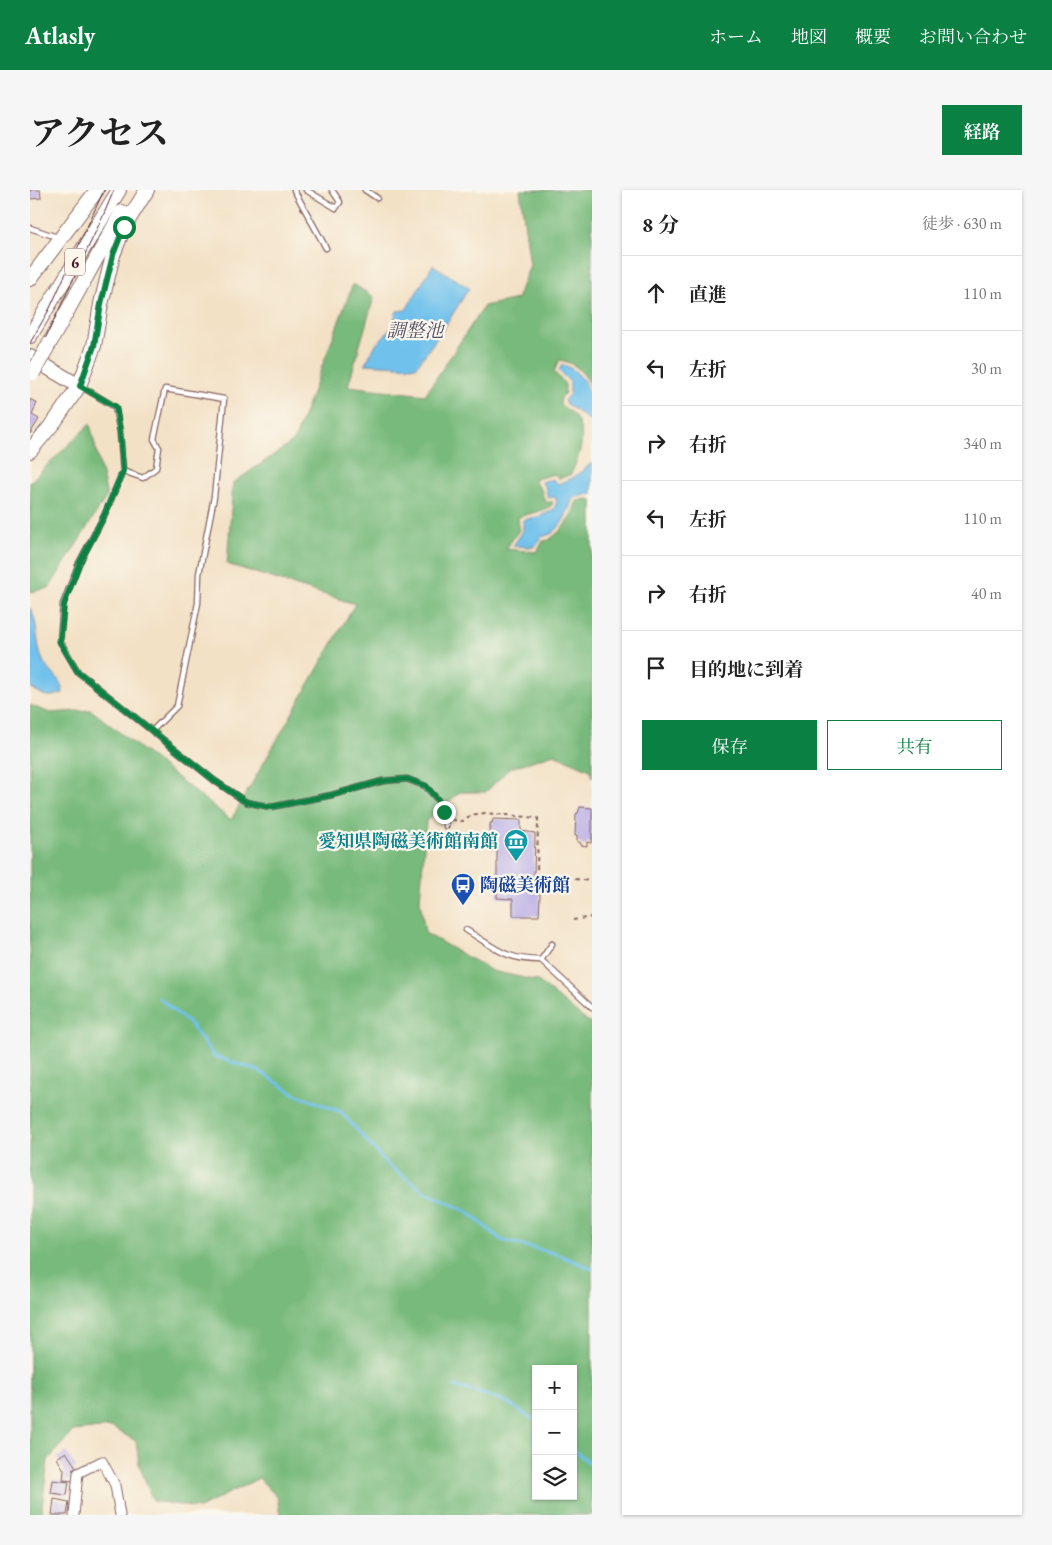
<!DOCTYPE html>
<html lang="ja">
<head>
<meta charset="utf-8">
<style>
  :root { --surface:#fff; --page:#f6f6f6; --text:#222; --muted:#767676; --line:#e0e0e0; --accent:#0b8043 }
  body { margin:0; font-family:"EB Garamond","Noto Serif JP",serif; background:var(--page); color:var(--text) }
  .controls { position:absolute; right:15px; bottom:15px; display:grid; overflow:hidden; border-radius:0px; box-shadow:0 1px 4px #0004 }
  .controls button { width:45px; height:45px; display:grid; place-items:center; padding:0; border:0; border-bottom:1px solid var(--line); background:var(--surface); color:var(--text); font:25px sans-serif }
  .stop { position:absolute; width:15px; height:15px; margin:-11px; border:4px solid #0b8043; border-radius:50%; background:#fff }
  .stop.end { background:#0b8043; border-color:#fff; box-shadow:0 1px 5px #0008 }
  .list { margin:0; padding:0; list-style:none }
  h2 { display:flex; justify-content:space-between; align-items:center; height:65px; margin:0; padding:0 20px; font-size:21px }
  h2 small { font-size:16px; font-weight:400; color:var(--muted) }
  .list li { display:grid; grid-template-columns:32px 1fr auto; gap:15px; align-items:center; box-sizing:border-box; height:75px; padding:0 20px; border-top:1px solid var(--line) }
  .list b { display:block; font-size:19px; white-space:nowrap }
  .list em { font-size:16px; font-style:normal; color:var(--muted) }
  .actions { display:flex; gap:10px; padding:15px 20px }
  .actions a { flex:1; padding:11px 0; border:1px solid var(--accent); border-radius:0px; text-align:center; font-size:18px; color:var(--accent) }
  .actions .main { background:var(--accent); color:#fff }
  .icon { flex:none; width:28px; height:28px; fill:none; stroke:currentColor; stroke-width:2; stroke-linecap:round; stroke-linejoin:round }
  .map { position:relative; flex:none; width:562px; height:1325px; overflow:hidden; border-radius:0px }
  header { display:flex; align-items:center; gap:30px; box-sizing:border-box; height:70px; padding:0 25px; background:var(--accent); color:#fff }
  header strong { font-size:24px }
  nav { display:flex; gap:28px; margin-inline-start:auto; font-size:18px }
  .intro { display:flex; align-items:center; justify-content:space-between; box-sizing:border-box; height:120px; padding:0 30px }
  h1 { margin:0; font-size:35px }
  .button { padding:12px 22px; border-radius:0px; background:var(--accent); color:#fff; font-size:18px; font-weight:700 }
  main { display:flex; gap:30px; padding:0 30px }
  aside { flex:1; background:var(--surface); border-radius:0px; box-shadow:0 1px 4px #0004 }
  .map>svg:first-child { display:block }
  .forest { fill:#78ba7c; stroke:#616c54; fill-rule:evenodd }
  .water { fill:#70c1ec; stroke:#5d708c }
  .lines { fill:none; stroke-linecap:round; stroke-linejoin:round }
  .stream { stroke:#70c1ec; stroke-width:3 }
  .building { fill:#b7abe6 }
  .lane-casing { stroke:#856361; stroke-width:7 }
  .street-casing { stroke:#856361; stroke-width:11 }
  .primary-casing { stroke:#856361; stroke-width:16 }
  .path { stroke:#856361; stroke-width:2; stroke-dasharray:4 4; stroke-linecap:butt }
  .lane { stroke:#fff; stroke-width:4.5 }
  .street { stroke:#fff; stroke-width:9 }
  .primary { stroke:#fff; stroke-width:14 }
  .tram { stroke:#4a1f2b; stroke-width:1 }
  .primary-bridge-casing { stroke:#856361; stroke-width:16; stroke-linecap:butt }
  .primary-bridge { stroke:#fff; stroke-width:14 }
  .route { stroke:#0b8043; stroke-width:6 }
  .labels { text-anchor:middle; stroke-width:4.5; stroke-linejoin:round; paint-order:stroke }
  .shield { fill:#fbf7ec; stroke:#7f6065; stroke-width:1 }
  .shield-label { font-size:16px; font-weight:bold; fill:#4a1f2b }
  .culture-label { font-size:18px; font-weight:bold; fill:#0d838f; stroke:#fbf7ec; text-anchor:end }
  .transit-label { font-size:18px; font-weight:bold; fill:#164399; stroke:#fbf7ec; text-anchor:start }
  .water-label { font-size:19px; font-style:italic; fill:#555065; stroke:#fbf7ec }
</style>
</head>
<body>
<header>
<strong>Atlasly</strong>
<nav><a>ホーム</a><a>地図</a><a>概要</a><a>お問い合わせ</a></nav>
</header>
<div class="intro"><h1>アクセス</h1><a class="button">経路</a></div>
<main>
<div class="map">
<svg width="562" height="1325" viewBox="0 0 562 1325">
  <rect width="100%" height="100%" fill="#fbf7ec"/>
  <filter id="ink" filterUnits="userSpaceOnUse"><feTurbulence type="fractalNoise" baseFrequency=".02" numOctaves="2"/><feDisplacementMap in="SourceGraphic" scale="10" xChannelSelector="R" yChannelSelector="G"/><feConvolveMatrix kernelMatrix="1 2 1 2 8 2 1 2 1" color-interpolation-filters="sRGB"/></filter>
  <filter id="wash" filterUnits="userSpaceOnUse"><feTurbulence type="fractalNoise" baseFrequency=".0096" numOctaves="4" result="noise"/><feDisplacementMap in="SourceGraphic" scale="20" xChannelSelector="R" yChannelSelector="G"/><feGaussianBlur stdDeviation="1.12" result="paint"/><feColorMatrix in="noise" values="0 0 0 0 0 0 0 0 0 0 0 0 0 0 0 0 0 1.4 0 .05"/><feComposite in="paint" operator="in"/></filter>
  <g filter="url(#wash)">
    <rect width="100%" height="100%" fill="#f3e1c6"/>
    <path class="forest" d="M490,0H562V199C556,184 545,172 529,170L524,182L535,194V203L531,207L530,214C534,218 542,222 545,227C558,246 549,266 541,284L529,289L524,284L503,290L511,299L515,312H523L521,316L510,321L488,327L489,340L476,359L507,362L513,351L519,350L531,340L541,326L547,311L558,309L562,310V587L560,580L524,564L480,578L456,602H430L396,631L390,711L395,743L462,781L508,791L554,829L562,833V1325H250L247,1307L229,1288L169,1318L123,1311L109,1274L106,1251L81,1237L43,1241L18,1270L11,1325H0V515L20,523L61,520L201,630L325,414L197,374L203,293L264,251L323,94L344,107L318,196L395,205L454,116L487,109L500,75ZM506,1179H543V1306H506Z
      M60,234L77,306L19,398L0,402V292Z"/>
    <path class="water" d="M403,75L439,98L414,138L386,177L335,174L345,156L361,138L367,121L376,120Z
      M532,175C540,176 548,183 553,190C557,195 557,200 562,204V232L535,213V209L540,204V192L529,181Z
      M562,273V305L559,304L543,308C538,321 530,345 513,346L504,357L483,356L493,341V330L511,326L524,319L527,312L525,307L518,308L515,296L511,292L523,289L528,294L543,288Z
      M0,418C9,432 5,454 13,471C19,484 31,485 33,503C17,509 14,506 0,497Z"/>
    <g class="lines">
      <path class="stream" d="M129,808L160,834L184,866L229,881L265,904L311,922L359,976L399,1004L438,1022L471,1050L527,1064L562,1079
        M424,1196L473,1210L506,1231
        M543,1259L562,1275"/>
    </g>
    <g id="blocks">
      <path class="building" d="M0,0H10L11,8L0,9Z
        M0,209L7,213L2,225L9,229L0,244Z
        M550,617L562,618V650L561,653L557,652V656L551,655L550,652H547V645L545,646L546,624L548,623Z
        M463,629L491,630V641L505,643L504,686H511L509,726H483V709L467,708V659H461L460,633H462Z
        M36,1262L46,1277L42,1280L45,1281L44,1291L33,1290L34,1280L27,1268Z
        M23,1290L39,1292L37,1305L21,1303Z
        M24,1309L39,1312L37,1325H22Z"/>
    </g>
  </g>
  <g filter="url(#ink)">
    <use href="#blocks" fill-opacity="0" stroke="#856361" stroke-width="1"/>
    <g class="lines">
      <defs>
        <path id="lane" d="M264,0L296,58
          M276,0L306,18L310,12L302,0
          M335,0L347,8
          M0,38L27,47
          M51,196L85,217L90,242L93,281L74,326L49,373L33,414L30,451L48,482L185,591L216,612L241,617L302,605L353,591L377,589L395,596L407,609L414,622L416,636
          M93,281L113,288L126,278L129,258L124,249L135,199L194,209L184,307L169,384L168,413L147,516L122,541
          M436,740C466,758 475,770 511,770L562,817
          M511,770L522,754"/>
        <path id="street" d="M44,1325L48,1283L72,1271L85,1295L90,1325"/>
        <path id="primary" d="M0,89L67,0
          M0,146L89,0
          M19,154L92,22
          M0,167L49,196
          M0,261L25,231L49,196L64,156L71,114L83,65L94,37L117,0"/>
      </defs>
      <use href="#lane" class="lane-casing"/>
      <use href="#street" class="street-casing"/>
      <use href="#primary" class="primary-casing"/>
      <path class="path" d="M422,630L434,631L441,625L455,623L508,628L507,685
        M545,689L562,691
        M543,730L562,727"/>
      <use href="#lane" class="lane"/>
      <use href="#street" class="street"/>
      <use href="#primary" class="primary"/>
      <path class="tram" d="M0,153L20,118L74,0
        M0,181L73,26L84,0"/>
      <defs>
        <path id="primary-bridge" d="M3,183L19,154"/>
      </defs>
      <use href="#primary-bridge" class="primary-bridge-casing"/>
      <use href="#primary-bridge" class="primary-bridge"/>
    </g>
  </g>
  <g class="lines" filter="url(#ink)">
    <path class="route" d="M94,37L83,65L71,114L64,156L50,196L86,217L90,242L93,281L74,326L49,374L34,414L30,452L48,482L185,591L216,612L241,617L302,605L353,591L377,589L396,596L407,609L414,622"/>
  </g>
  <defs>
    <symbol id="museum-pin" viewBox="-11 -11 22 30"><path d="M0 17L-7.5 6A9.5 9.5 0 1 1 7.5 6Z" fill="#0f9aa8" stroke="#fbf7ec"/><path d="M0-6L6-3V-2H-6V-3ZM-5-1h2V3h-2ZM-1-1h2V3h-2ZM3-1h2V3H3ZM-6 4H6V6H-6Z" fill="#fff"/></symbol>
    <symbol id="bus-pin" viewBox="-11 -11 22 30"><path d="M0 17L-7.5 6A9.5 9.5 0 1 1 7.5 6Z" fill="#1a4fb4" stroke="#fbf7ec"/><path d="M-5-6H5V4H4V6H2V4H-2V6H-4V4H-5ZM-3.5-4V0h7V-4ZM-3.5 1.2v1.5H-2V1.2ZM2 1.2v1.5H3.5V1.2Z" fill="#fff"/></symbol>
  </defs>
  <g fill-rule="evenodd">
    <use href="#museum-pin" x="472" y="637" width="28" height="38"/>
    <use href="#bus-pin" x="419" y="681" width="28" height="38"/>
  </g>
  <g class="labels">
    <rect class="shield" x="35" y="58.5" width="20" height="27" rx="4"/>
    <g class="shield-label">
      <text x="45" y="78">6</text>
    </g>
    <g class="culture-label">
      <text x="468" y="657">愛知県陶磁美術館南館</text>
    </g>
    <g class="transit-label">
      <text x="450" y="701">陶磁美術館</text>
    </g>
    <g class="water-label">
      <text x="385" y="147">調整池</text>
    </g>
  </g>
</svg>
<div class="controls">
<button>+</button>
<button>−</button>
<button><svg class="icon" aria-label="layers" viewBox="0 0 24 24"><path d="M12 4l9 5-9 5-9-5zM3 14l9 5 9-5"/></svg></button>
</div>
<div class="stop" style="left:94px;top:37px"></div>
<div class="stop end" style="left:414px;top:622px"></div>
</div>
<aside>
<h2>8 分<small>徒歩 · 630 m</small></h2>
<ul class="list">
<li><svg class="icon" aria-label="ahead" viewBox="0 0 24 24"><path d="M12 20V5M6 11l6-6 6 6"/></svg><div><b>直進</b></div><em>110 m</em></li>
<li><svg class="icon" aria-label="left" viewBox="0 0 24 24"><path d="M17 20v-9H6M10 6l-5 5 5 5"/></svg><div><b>左折</b></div><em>30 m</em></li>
<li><svg class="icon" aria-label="right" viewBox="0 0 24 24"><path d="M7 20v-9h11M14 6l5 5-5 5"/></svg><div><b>右折</b></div><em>340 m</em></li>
<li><svg class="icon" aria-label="left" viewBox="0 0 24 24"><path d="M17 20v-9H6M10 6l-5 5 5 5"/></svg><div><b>左折</b></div><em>110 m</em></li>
<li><svg class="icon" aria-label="right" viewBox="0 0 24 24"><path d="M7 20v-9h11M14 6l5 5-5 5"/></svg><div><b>右折</b></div><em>40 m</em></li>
<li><svg class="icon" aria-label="arrive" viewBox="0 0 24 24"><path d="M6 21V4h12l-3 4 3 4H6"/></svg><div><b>目的地に到着</b></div></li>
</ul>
<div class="actions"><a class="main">保存</a><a>共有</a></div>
</aside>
</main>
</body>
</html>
